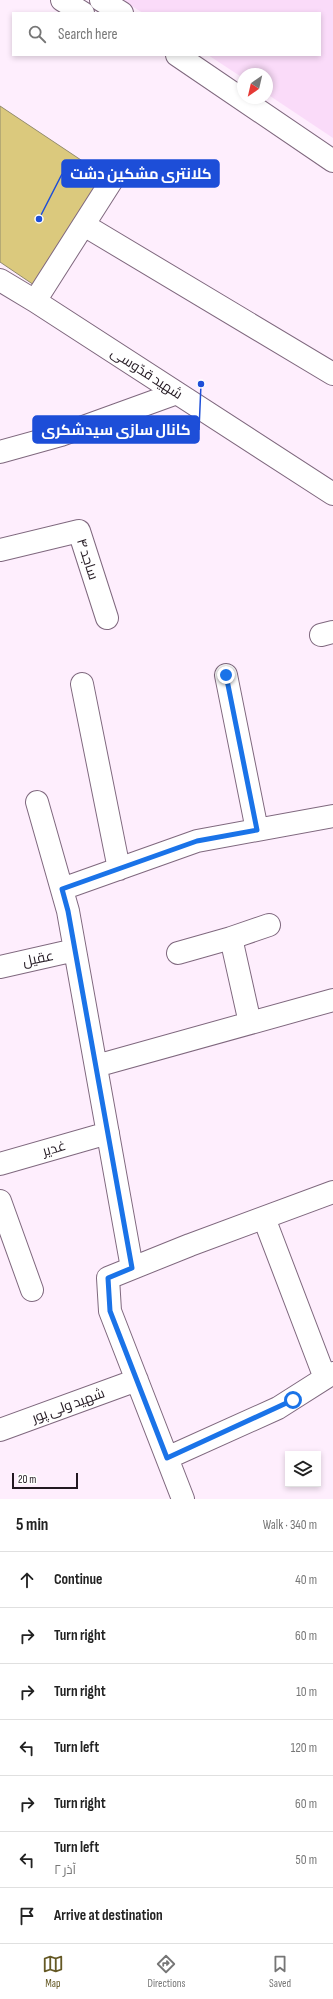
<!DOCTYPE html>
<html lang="en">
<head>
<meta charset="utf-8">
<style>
  :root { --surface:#fff; --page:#f2f2f2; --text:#222; --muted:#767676; --line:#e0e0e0; --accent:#655925 }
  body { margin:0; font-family:"Sofia Sans Condensed",Cairo,sans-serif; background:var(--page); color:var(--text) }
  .controls { position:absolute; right:12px; bottom:12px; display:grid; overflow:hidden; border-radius:0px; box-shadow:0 2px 6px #0003 }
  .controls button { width:36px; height:36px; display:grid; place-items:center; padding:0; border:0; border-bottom:1px solid var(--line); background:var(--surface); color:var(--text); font:20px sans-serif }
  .compass { position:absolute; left:237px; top:68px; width:36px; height:36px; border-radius:50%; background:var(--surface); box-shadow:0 2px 6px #0003; rotate:214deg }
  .scale { position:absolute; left:12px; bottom:10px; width:66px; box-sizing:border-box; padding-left:4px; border:2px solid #221821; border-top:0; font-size:11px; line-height:14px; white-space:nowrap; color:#221821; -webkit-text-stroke:3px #fff; paint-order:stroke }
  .stop { position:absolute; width:12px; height:12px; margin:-9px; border:3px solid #1a73e8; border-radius:50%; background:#fff }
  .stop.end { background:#1a73e8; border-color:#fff; box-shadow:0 1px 4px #0008 }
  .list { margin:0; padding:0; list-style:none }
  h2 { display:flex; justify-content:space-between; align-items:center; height:52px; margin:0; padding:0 16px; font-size:17px }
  h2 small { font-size:13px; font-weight:400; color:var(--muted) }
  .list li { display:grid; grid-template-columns:26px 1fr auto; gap:12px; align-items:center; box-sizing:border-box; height:56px; padding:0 16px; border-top:1px solid var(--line) }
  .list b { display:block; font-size:15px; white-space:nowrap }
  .list p { margin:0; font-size:13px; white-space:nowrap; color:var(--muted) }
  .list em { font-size:13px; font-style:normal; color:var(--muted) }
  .icon { flex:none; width:22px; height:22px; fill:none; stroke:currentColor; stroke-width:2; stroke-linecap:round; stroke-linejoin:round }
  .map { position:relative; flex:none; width:333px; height:1499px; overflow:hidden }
  .search { position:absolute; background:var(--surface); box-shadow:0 2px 6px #0003; left:12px; right:12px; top:12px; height:44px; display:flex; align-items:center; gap:10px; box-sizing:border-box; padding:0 14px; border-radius:0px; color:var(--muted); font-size:15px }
  .sheet { height:444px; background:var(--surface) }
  nav { display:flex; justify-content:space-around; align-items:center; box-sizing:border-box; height:56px; border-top:1px solid var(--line); background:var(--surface); font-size:11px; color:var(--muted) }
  nav a { display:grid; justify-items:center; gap:2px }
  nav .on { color:var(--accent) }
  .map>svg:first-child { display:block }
  .green { fill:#fadbf9 }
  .building { fill:#dbc97d; stroke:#928b6d }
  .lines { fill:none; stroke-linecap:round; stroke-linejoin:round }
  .minor-casing { stroke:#7f687e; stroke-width:24 }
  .minor { stroke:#fff; stroke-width:22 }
  .route { stroke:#1a73e8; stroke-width:5 }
  .labels { text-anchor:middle; stroke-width:3; stroke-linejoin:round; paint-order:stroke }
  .street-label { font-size:14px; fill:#221821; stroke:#fff }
  .leader { fill:none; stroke:#1d4ed8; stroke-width:1.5 }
  .callout-dot { fill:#1d4ed8; stroke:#fff; stroke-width:1.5 }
  .callout { fill:#1d4ed8; stroke:#1d4ed8; stroke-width:1.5 }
  .callout-label { font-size:15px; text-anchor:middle; font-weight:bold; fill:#fff }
</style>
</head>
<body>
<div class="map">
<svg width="333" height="1499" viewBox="0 0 333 1499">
  <rect width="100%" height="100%" fill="#feeefd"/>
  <path class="green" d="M122,0H333V138L267,94V74H243V78L208,55H320V13H143Z"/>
  <path class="building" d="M0,106L105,176L34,285L0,262Z"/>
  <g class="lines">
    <defs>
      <path id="minor" d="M62,0L83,13
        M101,0L122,13
        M177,55L333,161
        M84,225L333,374
        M0,280L35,301L333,494
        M35,301L114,177
        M0,452L61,435L177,393
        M0,550L79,531L107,618
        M321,635L333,632
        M226,675L257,830
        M82,684L119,869
        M37,802L68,911L132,1268
        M62,889L197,841L333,816
        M231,938L269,925
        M178,953L231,938L250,1023
        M0,967L75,950
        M96,1066L333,1000
        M0,1164L108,1133
        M0,1201L32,1290
        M264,1218L325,1378
        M0,1430L137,1380
        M167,1458L278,1408L333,1373
        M183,1499L110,1311L108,1278L190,1245L333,1192"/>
    </defs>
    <use href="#minor" class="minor-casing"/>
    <use href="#minor" class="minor"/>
  </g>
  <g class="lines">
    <path class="route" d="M226,675L257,830L197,841L62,889L68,911L132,1268L108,1278L110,1311L167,1458L293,1400"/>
  </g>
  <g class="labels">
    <g class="street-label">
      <text transform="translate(147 373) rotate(33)" y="5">شهید قدّوسی</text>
      <text transform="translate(88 559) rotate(72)" y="5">ساجد ۴</text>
      <text transform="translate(38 958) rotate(-12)" y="5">عقیل</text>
      <text transform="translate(54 1148) rotate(-16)" y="5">غدیر</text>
      <text transform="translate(68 1405) rotate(-20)" y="5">شهید ولی پور</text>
    </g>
  </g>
  <path class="leader" d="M39 219L62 174M201 384L199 430"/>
  <g class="callout-dot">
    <circle cx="39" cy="219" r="4"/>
    <circle cx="201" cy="384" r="4"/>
  </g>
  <g class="callout">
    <rect x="62" y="160" width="157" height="27" rx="4"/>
    <rect x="33" y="416" width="166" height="27" rx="4"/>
  </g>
  <g class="callout-label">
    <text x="141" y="179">کلانتری مشکین دشت</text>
    <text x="116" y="435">کانال سازی سیدشکری</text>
  </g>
</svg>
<div class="controls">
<button><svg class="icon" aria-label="layers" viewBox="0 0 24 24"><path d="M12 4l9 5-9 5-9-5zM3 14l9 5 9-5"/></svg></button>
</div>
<svg class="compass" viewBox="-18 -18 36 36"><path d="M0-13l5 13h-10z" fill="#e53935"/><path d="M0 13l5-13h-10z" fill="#767676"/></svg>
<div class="scale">20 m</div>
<div class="stop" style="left:293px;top:1400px"></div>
<div class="stop end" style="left:226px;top:675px"></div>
<div class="search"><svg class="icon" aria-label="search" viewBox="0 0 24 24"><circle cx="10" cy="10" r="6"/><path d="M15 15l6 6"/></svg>Search here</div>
</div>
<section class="sheet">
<h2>5 min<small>Walk · 340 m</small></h2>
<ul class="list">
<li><svg class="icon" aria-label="ahead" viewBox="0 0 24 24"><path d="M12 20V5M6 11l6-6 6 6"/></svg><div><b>Continue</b></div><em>40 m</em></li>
<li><svg class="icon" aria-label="right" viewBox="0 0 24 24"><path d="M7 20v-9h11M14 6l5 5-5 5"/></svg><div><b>Turn right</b></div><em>60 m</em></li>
<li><svg class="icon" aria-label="right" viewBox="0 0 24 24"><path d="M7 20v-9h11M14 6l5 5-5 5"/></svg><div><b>Turn right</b></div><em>10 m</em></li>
<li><svg class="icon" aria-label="left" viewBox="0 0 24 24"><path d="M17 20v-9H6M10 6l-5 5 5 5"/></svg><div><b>Turn left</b></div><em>120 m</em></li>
<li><svg class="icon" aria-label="right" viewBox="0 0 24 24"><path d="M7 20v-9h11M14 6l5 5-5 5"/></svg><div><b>Turn right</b></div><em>60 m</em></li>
<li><svg class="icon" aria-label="left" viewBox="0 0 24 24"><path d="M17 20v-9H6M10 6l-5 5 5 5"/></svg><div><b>Turn left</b><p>آذر ۲</p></div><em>50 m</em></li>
<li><svg class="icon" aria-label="arrive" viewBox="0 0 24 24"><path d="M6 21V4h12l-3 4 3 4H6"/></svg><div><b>Arrive at destination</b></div></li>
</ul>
</section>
<nav>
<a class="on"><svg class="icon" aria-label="map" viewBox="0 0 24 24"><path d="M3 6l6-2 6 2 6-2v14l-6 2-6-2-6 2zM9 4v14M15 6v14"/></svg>Map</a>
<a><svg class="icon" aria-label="directions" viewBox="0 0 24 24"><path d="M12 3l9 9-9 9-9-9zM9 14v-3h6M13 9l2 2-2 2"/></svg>Directions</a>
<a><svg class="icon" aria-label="saved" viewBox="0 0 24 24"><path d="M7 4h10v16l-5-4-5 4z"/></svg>Saved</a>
</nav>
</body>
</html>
